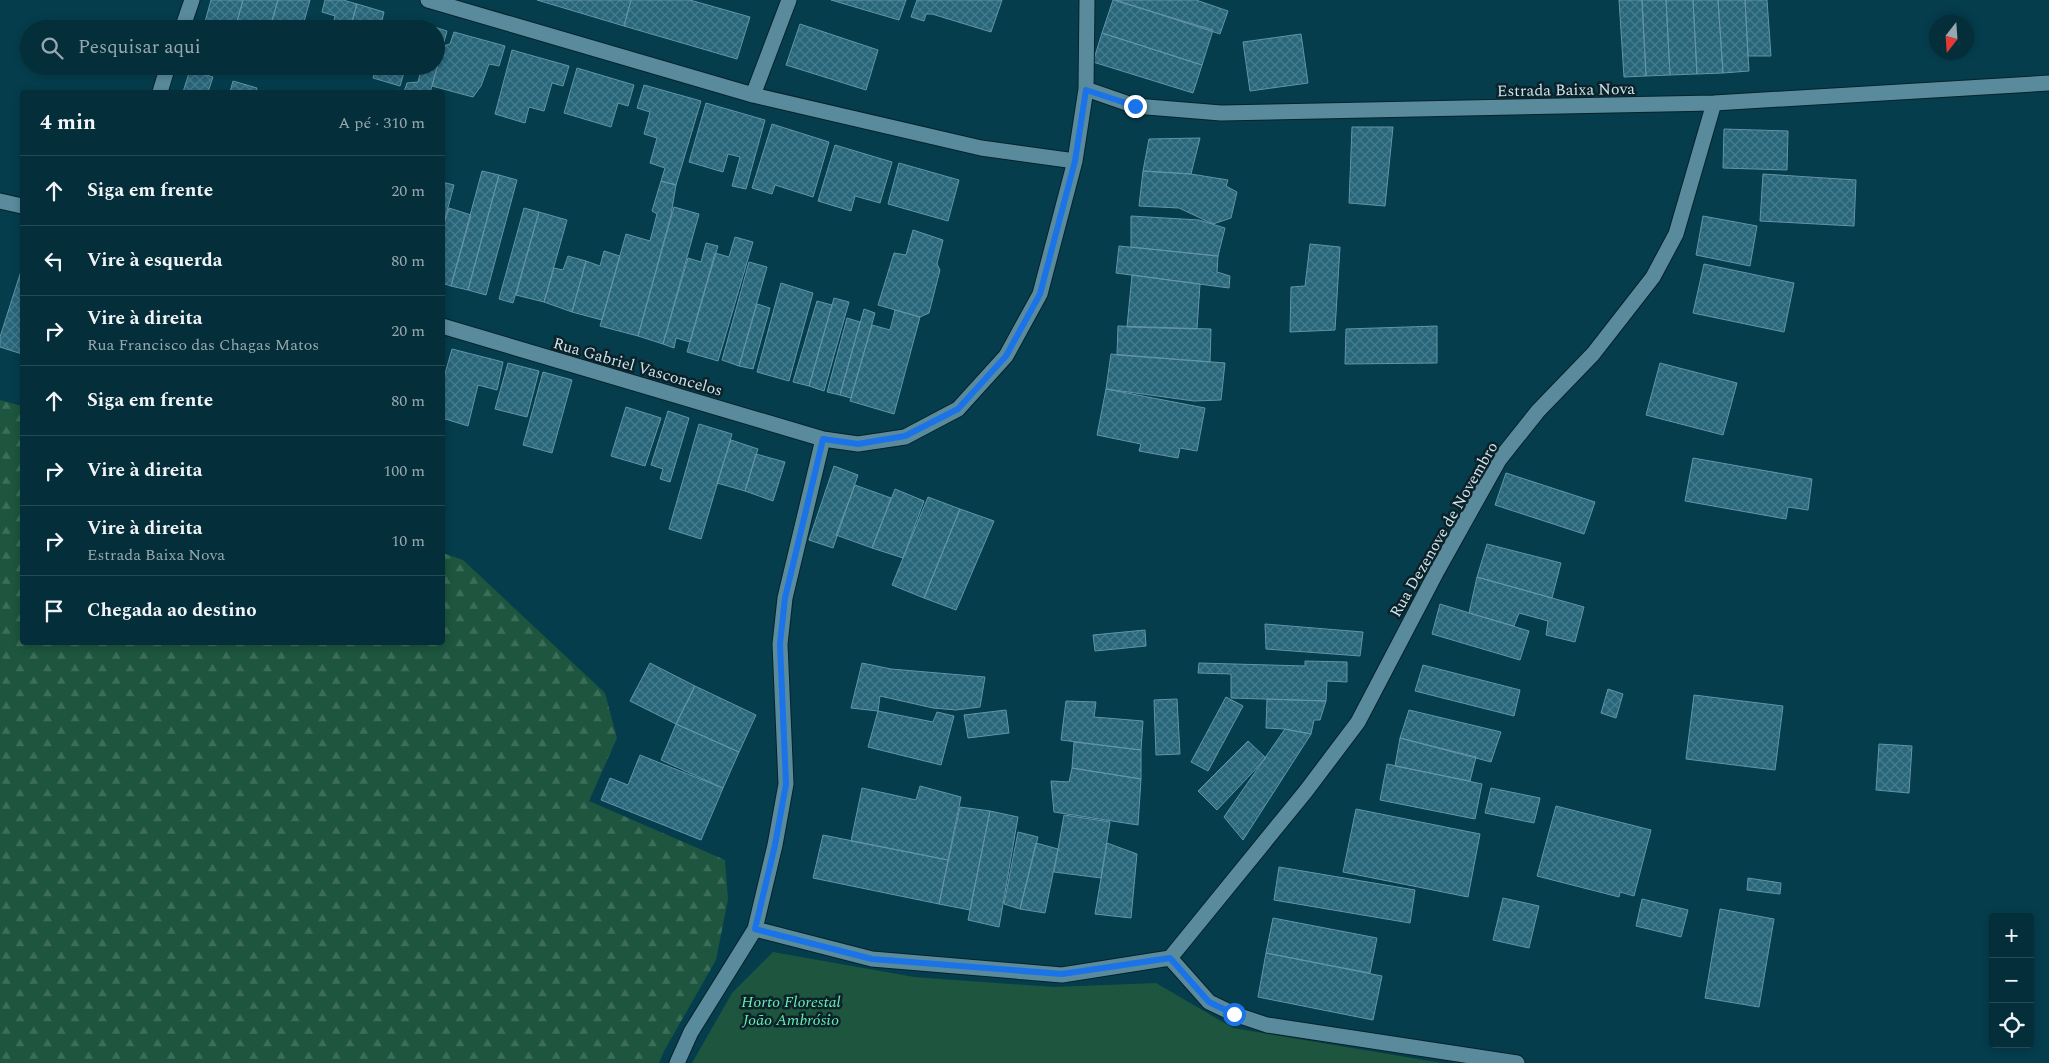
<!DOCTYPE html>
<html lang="pt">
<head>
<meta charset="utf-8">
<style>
  :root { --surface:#042e3a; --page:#0d3642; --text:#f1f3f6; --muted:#97a8af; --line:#254a54 }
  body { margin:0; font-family:Spectral,serif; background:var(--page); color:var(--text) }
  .controls { position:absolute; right:15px; bottom:15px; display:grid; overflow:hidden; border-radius:5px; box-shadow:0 2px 8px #0003 }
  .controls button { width:45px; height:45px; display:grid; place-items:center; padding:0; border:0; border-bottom:1px solid var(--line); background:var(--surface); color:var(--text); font:25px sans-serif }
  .compass { position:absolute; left:1929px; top:15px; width:45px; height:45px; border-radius:50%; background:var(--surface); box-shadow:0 2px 8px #0003; rotate:197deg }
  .stop { position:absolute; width:15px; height:15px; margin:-11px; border:4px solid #1a73e8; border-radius:50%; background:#fff }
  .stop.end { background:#1a73e8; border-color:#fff; box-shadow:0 1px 5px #0008 }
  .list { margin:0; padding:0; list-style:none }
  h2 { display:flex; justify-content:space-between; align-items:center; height:65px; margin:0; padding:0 20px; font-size:21px }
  h2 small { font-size:16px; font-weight:400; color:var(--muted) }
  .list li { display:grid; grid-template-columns:32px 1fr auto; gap:15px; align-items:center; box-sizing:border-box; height:70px; padding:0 20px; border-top:1px solid var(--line) }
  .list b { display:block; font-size:19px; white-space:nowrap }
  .list p { margin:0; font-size:16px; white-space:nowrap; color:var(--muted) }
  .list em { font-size:16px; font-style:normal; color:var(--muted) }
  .icon { flex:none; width:28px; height:28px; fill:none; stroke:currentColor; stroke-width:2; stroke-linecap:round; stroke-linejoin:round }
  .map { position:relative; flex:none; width:2049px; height:1063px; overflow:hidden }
  .search { position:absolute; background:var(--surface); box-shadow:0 2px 8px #0003; left:20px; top:20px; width:425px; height:55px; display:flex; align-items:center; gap:12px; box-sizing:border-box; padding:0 18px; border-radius:28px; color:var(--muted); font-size:19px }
  .panel { position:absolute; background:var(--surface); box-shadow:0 2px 8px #0003; left:20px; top:90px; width:425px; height:555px; border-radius:5px }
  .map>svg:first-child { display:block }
  .green { fill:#1d553e }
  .forest { fill:url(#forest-firs) }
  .building { fill:url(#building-cross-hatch); stroke:#6294a6 }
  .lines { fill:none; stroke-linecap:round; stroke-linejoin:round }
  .street-casing { stroke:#07222a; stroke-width:17 }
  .street { stroke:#5a8b9d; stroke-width:15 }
  .route { stroke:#1a73e8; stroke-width:6 }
  .labels { text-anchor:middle; stroke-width:5; stroke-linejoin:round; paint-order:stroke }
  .street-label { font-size:16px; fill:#cbe4ee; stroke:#0d2128 }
  .park-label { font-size:16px; font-style:italic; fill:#65efb5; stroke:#0d2128 }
</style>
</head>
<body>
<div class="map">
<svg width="2049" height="1063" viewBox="0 0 2049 1063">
  <defs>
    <pattern id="forest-firs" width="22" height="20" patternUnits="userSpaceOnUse" patternTransform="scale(1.25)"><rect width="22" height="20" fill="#1d553e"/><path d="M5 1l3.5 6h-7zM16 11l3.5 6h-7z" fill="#3c6d5a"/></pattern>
    <pattern id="building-cross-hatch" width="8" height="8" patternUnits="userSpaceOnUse" patternTransform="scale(1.25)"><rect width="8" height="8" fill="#28667a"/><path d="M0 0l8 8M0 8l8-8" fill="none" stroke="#467c8d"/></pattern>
  </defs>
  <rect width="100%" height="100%" fill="#053d4d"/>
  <path class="green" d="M773,952L914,977L1054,987L1156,983L1233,1028L1442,1063H692L732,993Z"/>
  <path class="forest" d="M0,400L22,406V642H442L443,553L463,560L605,693L617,738L589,801L725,860L728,899L716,960L664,1051L659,1063H0Z"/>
  <path class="building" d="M211,0H243L235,29H203Z
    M243,0H278L270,29H235Z
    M278,0H310L302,29H288L271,24Z
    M325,0H343L357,4L350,29H332L335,16L322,12Z
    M537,0H631L624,26Z
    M631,0H690L750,17L737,59L624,26Z
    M831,0H906L899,20Z
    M917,0H1002L991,32L932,14H926L924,21L911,17Z
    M1113,0L1213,30L1202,65L1102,33Z
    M1116,0H1196L1228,11L1220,34Z
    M1619,0H1642L1646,76L1624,77Z
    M1642,0H1666L1670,75L1646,76Z
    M1666,0H1693L1697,74L1670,75Z
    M1693,0H1718L1723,73L1697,74Z
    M1718,0H1745L1749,71L1723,73Z
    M1745,0H1767L1771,56H1748Z
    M357,4L384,12L380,29L366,26V29H350Z
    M418,22L447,31L432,86L430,92H397L398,90L404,92L407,83L418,82L422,66H436V29H416Z
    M800,24L878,50L866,90L786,65Z
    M388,25L404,29H386Z
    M454,32L505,46L499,66L489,64L481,86L473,97L432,86L443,46L450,44Z
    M1102,33L1202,65L1193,93L1093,62Z
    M1301,34L1308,83L1250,91L1243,42Z
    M512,50L569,66L563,86L552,83L544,111L529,107L525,123L495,114Z
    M376,66H406L400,86L373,78Z
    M577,68L634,85L628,106L618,103L611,127L564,113Z
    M190,70L213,77L208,92H183Z
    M233,81L257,88L256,92H230Z
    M644,85L701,101L676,185L661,181L665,168L650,163L657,138L644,134L650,112L637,108Z
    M706,103L765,120L746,189L732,186L740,157L728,154L723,172L689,162Z
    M772,124L829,142L813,197L775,185L772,194L752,188Z
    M1352,127H1393L1385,206L1349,203Z
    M1724,129L1788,131L1787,170L1723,168Z
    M1200,138L1191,174L1143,171L1149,139Z
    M835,145L892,162L880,203L855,196L851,211L818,201Z
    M899,163L959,180L948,221L888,204Z
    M482,171L499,175L468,290L451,286Z
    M1143,171L1191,174L1228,180L1226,186L1237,192L1231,218L1213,224L1179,208L1139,206Z
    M1763,174L1856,180L1854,226L1760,221Z
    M499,175L517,180L486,295L468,290Z
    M661,181L676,185L671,215L638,336L600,326L626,234L650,241L657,214L652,211Z
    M442,182L454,185L442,230Z
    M674,207L699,214L663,344L638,336Z
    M449,208L471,215L451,286L442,283V230Z
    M524,208L539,212L513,303L499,299Z
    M539,212L567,220L544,302L516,295Z
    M1131,216L1199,220L1225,228L1218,256L1131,247Z
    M1703,216L1757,226L1750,266L1696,255Z
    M913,230L943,240L937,264L940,270L929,313L920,317L878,305L894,253L906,255Z
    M735,237L753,242L718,361L687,352L715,253L729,257Z
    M706,243L718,246L690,342L676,338L674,348L663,344L688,258L701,262Z
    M1310,244L1340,247L1335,330L1290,332L1291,287L1305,286Z
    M1119,246L1218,256L1217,272L1230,276L1229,288L1116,273Z
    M604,251L620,256L602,320L572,312L586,261L600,266Z
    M568,256L586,261L572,312L544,302L554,268L563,270Z
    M749,262L767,267L739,366L722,360Z
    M1704,264L1794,283L1784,332L1693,313Z
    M22,268V354L0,347V337Z
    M1132,275L1200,284L1197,329L1127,327Z
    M781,283L813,293L789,381L757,372Z
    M834,298L849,302L824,391L809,386Z
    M817,301L832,305L809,386L793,382Z
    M757,304L770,308L753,369L739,366Z
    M864,309L875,313L851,398L840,395Z
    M895,310L920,317L894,414L850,401L872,325L890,330Z
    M847,318L860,322L840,395L827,392Z
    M1118,326L1211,329L1210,362L1117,355Z
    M1437,326V363L1345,364L1346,329Z
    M452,349L503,362L497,390L478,385L468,426L442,418V384Z
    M1111,354L1225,363L1221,400L1194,401L1106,389Z
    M508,363L539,371L527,417L495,409Z
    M1660,363L1737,383L1723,435L1646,415Z
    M543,372L572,380L552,453L523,445Z
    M1106,389L1205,408L1197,451L1180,448L1178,458L1139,451L1141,444L1097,435Z
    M626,407L661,418L645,466L611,456Z
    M668,411L689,418L670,482L660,479L663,469L651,465Z
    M699,424L732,434L701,539L669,529Z
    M731,440L758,449L745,491L717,483Z
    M756,454L785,462L773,501L745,491Z
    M1693,458L1812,479L1808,510L1788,507L1786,519L1685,501Z
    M834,466L858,475L833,548L809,540Z
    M1506,473L1595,502L1584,534L1495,505Z
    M855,485L891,498L872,548L836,535Z
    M895,489L924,501L903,558L872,548Z
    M928,497L960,509L924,598L892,585Z
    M960,509L994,521L956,610L924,598Z
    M1487,544L1561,563L1552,598L1477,577Z
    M1477,577L1584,607L1575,642L1546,635L1548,621L1519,613L1514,626L1469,613Z
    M1440,604L1529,631L1520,660L1432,634Z
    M1265,624L1363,632L1360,656L1266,649Z
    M1145,630L1146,646L1095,651L1093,635Z
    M1305,661L1347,662V682L1327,681L1326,701L1231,698V674L1198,673L1199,663L1305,666Z
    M650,663L695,686L676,724L630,701Z
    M862,663L891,669L985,677L980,707L956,710L933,708L880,696L878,711L851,708Z
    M1423,665L1520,690L1514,716L1415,691Z
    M695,686L756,715L739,752L676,724Z
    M1608,689L1623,694L1616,718L1601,713Z
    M1694,695L1783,706L1775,770L1686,759Z
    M1226,697L1243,706L1208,771L1191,762Z
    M1177,699L1180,754L1156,755L1154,700Z
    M1267,699L1326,701L1320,720H1314L1311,734L1285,729L1266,728Z
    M1066,701L1096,702L1094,717L1143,721L1141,750L1061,740Z
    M1006,710L1009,733L968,738L964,715Z
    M1409,710L1501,732L1491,762L1400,738Z
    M878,711L933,722L937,712L954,716L941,765L868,747Z
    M676,724L739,752L723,788L661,760Z
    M1285,729L1311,734L1243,840L1224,817Z
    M1400,738L1476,757L1470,781L1395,766Z
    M1248,741L1266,758L1217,810L1198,791Z
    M1074,742L1141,750V779L1072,768Z
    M1879,744L1912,746L1909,793L1876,790Z
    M640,755L723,788L701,840L601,800L610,778L628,785Z
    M1387,764L1482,784L1475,819L1380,800Z
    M1072,768L1141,779L1138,825L1054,812L1051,781L1069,782Z
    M920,786L961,797L948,860L851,841L862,788L916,800Z
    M1491,788L1540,798L1534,823L1485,813Z
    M1556,806L1651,830L1634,896L1620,892L1619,897L1537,876Z
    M960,807L990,811L970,910L939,904Z
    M1356,809L1480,834L1468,897L1343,872Z
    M990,811L1018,817L999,927L968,920Z
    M1064,815L1110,822L1101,878L1054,872Z
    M1018,832L1038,837L1020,909L1004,904Z
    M823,835L948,860L939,904L813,878Z
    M1036,843L1058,849L1045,913L1020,909Z
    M1107,843L1137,854L1131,918L1095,914Z
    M1279,867L1415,890L1410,923L1274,900Z
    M1748,878L1781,883L1780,894L1747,890Z
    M1503,898L1539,906L1529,948L1493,940Z
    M1642,899L1688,910L1681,937L1636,926Z
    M1720,909L1774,919L1759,1007L1705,998Z
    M1273,918L1377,938L1370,973L1266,953Z
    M1266,953L1382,976L1373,1020L1258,997Z"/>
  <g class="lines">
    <defs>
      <path id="street" d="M428,0L753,95L981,148L1075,161
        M182,29L192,0
        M1086,89L1135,106L1221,113L1714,103L2049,83
        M160,92L168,66
        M753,95L789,0
        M0,201L22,206
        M442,326L823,439L858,444L905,437L958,409L1006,356L1040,294L1075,161L1086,89L1087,0
        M755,929L872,959L1062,975L1170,958L1209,1002L1234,1014L1267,1025L1517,1063
        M1170,958L1306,791L1358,722L1437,571L1499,460L1538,411L1593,354L1653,277L1676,234L1714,103
        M677,1063L691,1032L755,929L775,845L786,784L780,644L785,598L823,439"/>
    </defs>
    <use href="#street" class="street-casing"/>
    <use href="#street" class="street"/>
  </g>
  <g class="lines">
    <path class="route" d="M1135,106L1086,90L1075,161L1040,294L1006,356L958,409L905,436L858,444L823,439L785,598L780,644L786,784L775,845L755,929L872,959L1062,974L1170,958L1209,1002L1234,1014"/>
  </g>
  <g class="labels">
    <g class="street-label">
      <text transform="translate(1566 89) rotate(-1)" y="6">Estrada Baixa Nova</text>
      <text transform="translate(638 366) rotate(16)" y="6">Rua Gabriel Vasconcelos</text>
      <text transform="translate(1443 529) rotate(-60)" y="6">Rua Dezenove de Novembro</text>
    </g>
    <g class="park-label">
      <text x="791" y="1007">Horto Florestal<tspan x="791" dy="18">João Ambrósio</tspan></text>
    </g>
  </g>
</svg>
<div class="controls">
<button>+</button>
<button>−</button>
<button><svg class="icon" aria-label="locate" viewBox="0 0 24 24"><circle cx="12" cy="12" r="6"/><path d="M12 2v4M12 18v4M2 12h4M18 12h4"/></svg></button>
</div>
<svg class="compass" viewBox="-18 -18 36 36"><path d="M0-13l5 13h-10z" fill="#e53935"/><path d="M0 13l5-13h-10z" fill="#97a8af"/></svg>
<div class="stop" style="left:1234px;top:1014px"></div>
<div class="stop end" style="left:1135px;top:106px"></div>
<div class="search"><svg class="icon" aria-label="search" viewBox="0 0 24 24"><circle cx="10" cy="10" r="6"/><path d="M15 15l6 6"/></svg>Pesquisar aqui</div>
<section class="panel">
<h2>4 min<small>A pé · 310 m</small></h2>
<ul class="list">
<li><svg class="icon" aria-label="ahead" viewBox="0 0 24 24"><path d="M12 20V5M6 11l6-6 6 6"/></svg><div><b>Siga em frente</b></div><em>20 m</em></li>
<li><svg class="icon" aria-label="left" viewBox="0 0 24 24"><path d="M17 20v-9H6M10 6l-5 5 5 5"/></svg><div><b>Vire à esquerda</b></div><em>80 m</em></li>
<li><svg class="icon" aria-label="right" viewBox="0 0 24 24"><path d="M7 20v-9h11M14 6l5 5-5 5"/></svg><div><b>Vire à direita</b><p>Rua Francisco das Chagas Matos</p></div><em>20 m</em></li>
<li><svg class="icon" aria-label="ahead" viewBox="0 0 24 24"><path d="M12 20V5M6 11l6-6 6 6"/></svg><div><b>Siga em frente</b></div><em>80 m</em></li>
<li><svg class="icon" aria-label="right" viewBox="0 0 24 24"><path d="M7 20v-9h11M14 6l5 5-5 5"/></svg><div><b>Vire à direita</b></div><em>100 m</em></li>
<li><svg class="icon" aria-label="right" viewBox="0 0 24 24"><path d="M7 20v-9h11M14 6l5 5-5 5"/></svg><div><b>Vire à direita</b><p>Estrada Baixa Nova</p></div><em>10 m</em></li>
<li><svg class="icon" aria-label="arrive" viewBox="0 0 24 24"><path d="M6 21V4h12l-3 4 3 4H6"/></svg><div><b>Chegada ao destino</b></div></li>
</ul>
</section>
</div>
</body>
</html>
